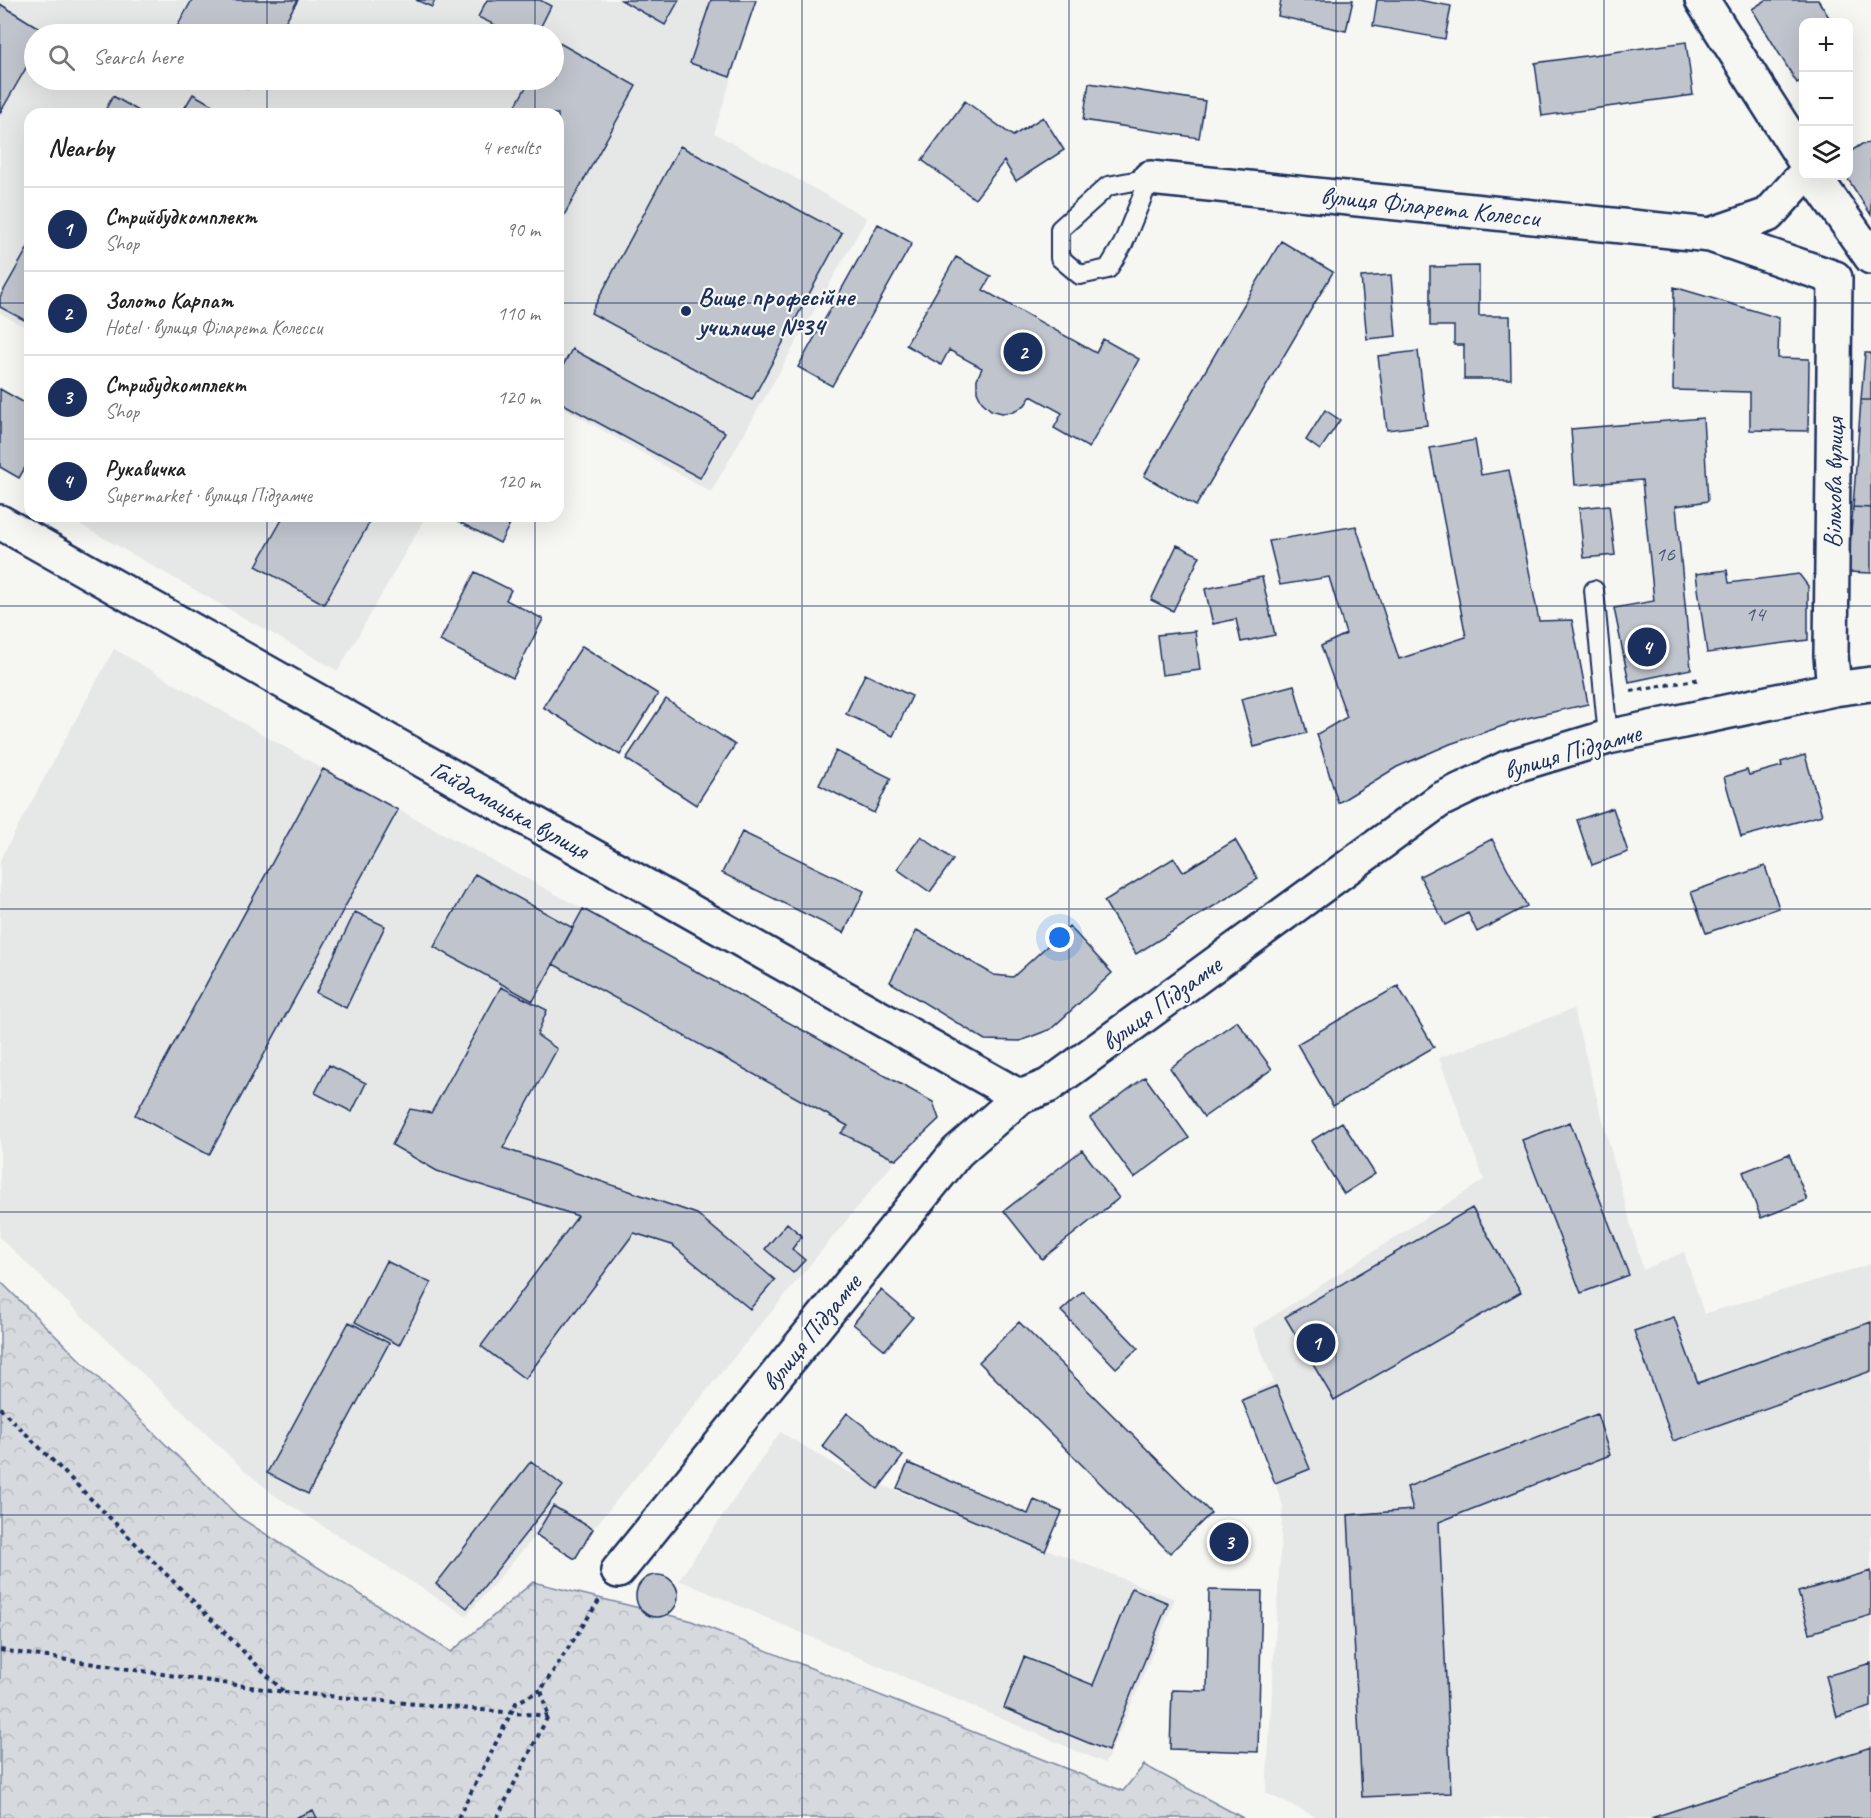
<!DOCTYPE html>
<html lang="en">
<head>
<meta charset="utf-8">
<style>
  :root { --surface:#fff; --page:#f6f6f6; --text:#222; --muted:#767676; --line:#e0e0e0; --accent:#1b2f5e }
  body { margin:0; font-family:Caveat,sans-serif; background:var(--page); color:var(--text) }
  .controls { position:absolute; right:18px; top:18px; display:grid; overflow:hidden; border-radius:12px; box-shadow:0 6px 24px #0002 }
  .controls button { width:54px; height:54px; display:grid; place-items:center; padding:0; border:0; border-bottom:2px solid var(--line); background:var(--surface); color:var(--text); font:30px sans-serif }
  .you { position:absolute; left:1060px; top:938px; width:21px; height:21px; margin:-15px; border:4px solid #fff; border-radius:50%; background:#1a73e8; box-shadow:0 0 0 9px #1a73e833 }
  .badge { display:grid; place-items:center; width:39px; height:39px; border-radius:50%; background:var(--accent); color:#fff; font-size:20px; font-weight:700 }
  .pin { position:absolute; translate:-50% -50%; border:3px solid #fff; box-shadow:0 2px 6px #0006 }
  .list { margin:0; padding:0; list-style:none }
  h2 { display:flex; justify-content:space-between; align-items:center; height:78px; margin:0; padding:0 24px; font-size:26px }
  h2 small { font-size:20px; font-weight:400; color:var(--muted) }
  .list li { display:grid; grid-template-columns:39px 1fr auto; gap:18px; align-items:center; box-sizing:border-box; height:84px; padding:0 24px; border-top:2px solid var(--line) }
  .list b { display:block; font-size:22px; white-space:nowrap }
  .list p { margin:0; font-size:20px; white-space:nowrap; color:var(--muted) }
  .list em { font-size:20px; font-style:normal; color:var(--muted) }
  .icon { flex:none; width:33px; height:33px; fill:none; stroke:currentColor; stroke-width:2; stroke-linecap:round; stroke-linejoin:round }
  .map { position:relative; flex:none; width:1871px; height:1818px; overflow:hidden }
  .search { position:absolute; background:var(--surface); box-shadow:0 6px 24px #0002; left:24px; top:24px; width:540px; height:66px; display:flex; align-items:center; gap:15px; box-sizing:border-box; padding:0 21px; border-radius:33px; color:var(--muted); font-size:22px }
  .panel { position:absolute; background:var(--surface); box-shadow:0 6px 24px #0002; left:24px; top:108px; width:540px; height:414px; border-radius:18px }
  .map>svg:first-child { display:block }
  .built { fill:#e6e7e7; fill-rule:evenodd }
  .forest { fill:url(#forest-crowns); stroke:#78849e; stroke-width:1.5 }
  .building { fill:#c0c4cd; stroke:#1b2f5e; stroke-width:1.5 }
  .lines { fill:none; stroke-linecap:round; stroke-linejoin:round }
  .service-casing { stroke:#1b2f5e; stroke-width:22 }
  .minor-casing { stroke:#1b2f5e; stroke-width:38 }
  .secondary-casing { stroke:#1b2f5e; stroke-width:38 }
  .path { stroke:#1b2f5e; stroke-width:4; stroke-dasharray:4.5 4.5; stroke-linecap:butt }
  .service { stroke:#f6f6f2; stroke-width:18 }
  .minor { stroke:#f6f6f2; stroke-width:33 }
  .secondary { stroke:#f6f6f2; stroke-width:33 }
  .grid { fill:none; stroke:#1b2f5e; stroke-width:1.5; stroke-opacity:0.55 }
  .poi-dot { fill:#1b2f5e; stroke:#f6f6f2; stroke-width:2 }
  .labels { text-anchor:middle; stroke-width:4.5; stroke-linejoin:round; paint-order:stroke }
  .number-label { font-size:22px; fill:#44547a }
  .street-label { font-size:26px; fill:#1b2f5e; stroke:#f6f6f2 }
  .poi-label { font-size:26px; font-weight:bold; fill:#1b2f5e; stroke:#f6f6f2; text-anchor:start }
</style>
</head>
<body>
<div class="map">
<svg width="1871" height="1818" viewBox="0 0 1871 1818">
  <defs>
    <pattern id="forest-crowns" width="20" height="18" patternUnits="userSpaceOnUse" patternTransform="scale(1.5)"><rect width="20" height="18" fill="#d6d9dd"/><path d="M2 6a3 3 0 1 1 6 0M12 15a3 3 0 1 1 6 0" fill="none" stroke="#b7bbc0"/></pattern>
  </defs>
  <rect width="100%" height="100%" fill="#f6f6f2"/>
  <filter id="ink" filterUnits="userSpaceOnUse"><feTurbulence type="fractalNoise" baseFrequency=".0167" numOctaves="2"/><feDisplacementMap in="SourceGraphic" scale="12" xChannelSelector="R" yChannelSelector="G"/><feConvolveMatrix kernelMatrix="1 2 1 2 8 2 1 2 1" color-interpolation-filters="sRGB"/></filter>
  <g filter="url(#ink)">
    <path class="built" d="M0,0H756L714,133L867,218L711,492L558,405V114H30V330L0,313ZM34,34H554V80H34Z
      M65,516H426L338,671Z
      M114,649L323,769L583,909L939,1119L896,1160L593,1529L575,1559L536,1535L466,1616L274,1495L243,1469L0,1238V860Z
      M1573,1009L1643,1270L1684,1252L1704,1314L1871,1264V1818H1319L1266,1793L1283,1506L1245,1396L1274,1382L1253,1329L1484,1180L1439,1058Z
      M780,1432L848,1472L1175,1599L1122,1727L1105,1763L679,1580Z"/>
    <path class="forest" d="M0,1281L239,1517L451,1652L533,1582L689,1620L1123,1791L1144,1765L1243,1818H0Z"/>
    <path class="building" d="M192,0H298L278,34H173Z
      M416,0H435L432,7Z
      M487,0H540L551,6L537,34H514L478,17Z
      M621,0H679L665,25Z
      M711,0H756L730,77L690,63Z
      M1281,0H1353L1346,31L1278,16Z
      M1377,0H1418L1451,6L1445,39L1373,26Z
      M1766,0H1818L1832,22H1804V79L1797,83L1752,9Z
      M0,4L47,33L46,34H34V54L0,113Z
      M554,40L636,86L558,226V114H511L530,80H554Z
      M1686,42L1693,95L1542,116L1535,63Z
      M231,80H252L247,89Z
      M1089,83L1205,101L1199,138L1083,120Z
      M193,94L228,114H181Z
      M113,96L144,114H103Z
      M965,101L1013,136L1043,117L1064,150L1016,181L1004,161L975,199L922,160Z
      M1871,143V215L1846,176H1848V153L1862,144Z
      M680,146L842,233L752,400L591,313Z
      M878,224L912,243L832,386L798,367Z
      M1281,241L1333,272L1196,506L1144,476Z
      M30,244V323L0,307V297Z
      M956,257L991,276L983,290L1096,353L1103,339L1139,359L1089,448L1054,428L1062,413L1031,396L1025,405L1014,412L1002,413L991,410L982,402L977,391V379L982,368L949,350L941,365L906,345Z
      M1479,266V316H1510L1511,379H1464V345H1454V326H1430V267Z
      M1391,275L1396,336L1367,339L1361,277Z
      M1674,287L1779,318L1778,358L1809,359L1808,431L1750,430V392L1673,390Z
      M572,349L725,432L700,478L558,401V375Z
      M1418,351L1427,425L1387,430L1378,356Z
      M1865,353H1871V400H1861Z
      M0,389L30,406V459L19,478L0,467Z
      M1861,400H1871V508L1853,507Z
      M1325,410L1340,420L1320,450L1306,440Z
      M1703,418L1708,501L1676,506L1691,669L1629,682L1614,608L1654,601L1642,480L1575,485L1571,429Z
      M1475,440L1481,475L1509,470L1539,621L1572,620L1588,704L1523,719L1450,744L1397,767L1338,803L1317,734L1347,717L1321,646L1346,634L1329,577L1280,585L1269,541L1356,526L1399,659L1466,637L1430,448Z
      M1609,505L1615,555L1584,558L1579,508Z
      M1853,507L1871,508V573L1848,572Z
      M284,516H373L324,604L256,566Z
      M460,516H514L500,543L457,521Z
      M1177,545L1200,556L1173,611L1151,600Z
      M1727,570L1729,583L1799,574L1808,586V640L1707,653L1696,574Z
      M475,572L511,590L506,600L543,619L513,678L440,641Z
      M1262,577L1275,635L1241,642L1236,619L1213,624L1205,589Z
      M1195,631L1200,670L1162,675L1157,635Z
      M582,646L658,694L620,755L543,707Z
      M865,674L912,696L893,736L846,714Z
      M1294,685L1307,733L1254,747L1241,699Z
      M666,699L735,745L696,805L626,759Z
      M836,751L891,778L874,813L819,785Z
      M1805,755L1822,815L1741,837L1724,777L1747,770L1749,775L1782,766L1781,762Z
      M323,769L398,810L209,1155L135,1115Z
      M1613,808L1628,852L1592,865L1577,820Z
      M742,832L864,891L844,933L722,873Z
      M921,836L953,860L930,892L897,869Z
      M1492,839L1527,906L1477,932L1468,913L1445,925L1420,876Z
      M1235,840L1258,879L1136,954L1104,901L1174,858L1183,872Z
      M1765,866L1779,908L1706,933L1691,892Z
      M475,874L573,928L533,1001L434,947Z
      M583,909L933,1102L939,1119L896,1160L841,1133L848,1126L553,964Z
      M355,912L385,926L346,1008L316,993Z
      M1069,926L1112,973L1051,1029L1020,1041L985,1040L890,982L917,930L994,975L1013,977Z
      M1398,986L1434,1047L1333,1106L1297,1044Z
      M501,987L547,1010L537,1035L557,1049L503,1148L697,1214L775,1280L750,1309L672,1245L634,1233L525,1379L481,1346L578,1216L437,1171L392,1145L410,1109L431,1113Z
      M1237,1021L1272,1069L1204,1117L1170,1068Z
      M329,1065L366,1083L352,1112L315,1093Z
      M1145,1077L1189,1138L1134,1178L1090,1118Z
      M1342,1122L1375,1174L1344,1194L1311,1141Z
      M1570,1122L1629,1275L1581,1293L1522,1140Z
      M1082,1150L1119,1198L1042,1259L1004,1211Z
      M1789,1154L1807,1200L1761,1218L1743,1172Z
      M1472,1208L1521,1292L1334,1400L1285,1317Z
      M787,1223L802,1236L792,1249L805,1260L793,1273L765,1249Z
      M386,1261L431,1283L399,1345L355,1322Z
      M881,1290L913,1317L885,1350L853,1324Z
      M1083,1291L1138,1348L1116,1368L1061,1311Z
      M1674,1317L1698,1383L1871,1322V1371L1673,1441L1634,1331Z
      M349,1322L389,1343L308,1494L267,1473Z
      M1019,1322L1211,1513L1170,1553L979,1362Z
      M1276,1386L1310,1469L1275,1483L1242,1400Z
      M847,1413L903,1456L878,1489L822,1446Z
      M1597,1414L1610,1455L1439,1522L1451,1793L1362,1797L1348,1515L1413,1510L1407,1487Z
      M531,1461L563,1486L467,1608L436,1584Z
      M908,1463L1028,1514L1034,1500L1062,1512L1045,1551L897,1488Z
      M553,1506L593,1529L575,1559L536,1535Z
      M1871,1571V1615L1810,1633L1798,1592Z
      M636 1596a21 21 0 1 1 42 0a21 21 0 1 1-42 0Z
      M1132,1588L1168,1603L1108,1751L1004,1708L1024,1657L1093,1685Z
      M1209,1590L1262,1591L1258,1752L1170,1749L1172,1690L1207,1691Z
      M1871,1663V1707L1837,1717L1826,1676Z
      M1871,1747V1818H1651Z
      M313,1810L317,1818H295Z"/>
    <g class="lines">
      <defs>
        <path id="service" d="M1150,178L1123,244L1108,269L1080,275L1060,258V229L1108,186Z
          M1594,590L1608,737"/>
        <path id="minor" d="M1150,178L1710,235L1835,278
          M1710,235L1768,215L1804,175
          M0,522L1020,1097
          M1834,689L1831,655L1835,278
          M618,1571L957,1152L1020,1097L1048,1086L1440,800L1509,767L1608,737L1834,689L1871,684"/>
        <path id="secondary" d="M1702,0L1804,160
          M1814,176L1871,257"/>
      </defs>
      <use href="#service" class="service-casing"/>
      <use href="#minor" class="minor-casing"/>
      <use href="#secondary" class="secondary-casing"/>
      <path class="path" d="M1631,691L1701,679
        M0,1408L284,1692L0,1650
        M284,1692L548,1716
        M458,1818L516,1703L541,1690
        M497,1818L548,1716L541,1690L600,1599"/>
      <use href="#service" class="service"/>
      <use href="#minor" class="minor"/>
      <use href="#secondary" class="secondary"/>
    </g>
  </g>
  <path class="grid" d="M267,0V34M535,0V34M802,0V1818M1069,0V1818M1336,0V1818M1604,0V1818M267,80V114M535,80V114M0,303H30M558,303H1871M267,516V1818M535,516V1818M0,606H1871M0,909H1871M0,1212H1871M0,1515H1871"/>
  <circle class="poi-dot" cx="686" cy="311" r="6"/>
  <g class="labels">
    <g class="number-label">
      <text x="1665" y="561">16</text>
      <text x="1755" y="621">14</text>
    </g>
    <g class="street-label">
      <text transform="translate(1430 206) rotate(6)" y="9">вулиця Філарета Колесси</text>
      <text transform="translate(1833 483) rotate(-89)" y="9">Вільхова вулиця</text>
      <text transform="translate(1572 751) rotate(-16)" y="9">вулиця Підзамче</text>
      <text transform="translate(510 809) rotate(29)" y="9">Гайдамацька вулиця</text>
      <text transform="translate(1161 1003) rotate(-36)" y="9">вулиця Підзамче</text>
      <text transform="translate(811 1332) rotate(-51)" y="9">вулиця Підзамче</text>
    </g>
    <g class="poi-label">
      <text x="698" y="305">Вище професійне<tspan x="698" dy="30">училище №34</tspan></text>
    </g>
  </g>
</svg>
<div class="controls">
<button>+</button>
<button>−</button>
<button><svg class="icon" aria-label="layers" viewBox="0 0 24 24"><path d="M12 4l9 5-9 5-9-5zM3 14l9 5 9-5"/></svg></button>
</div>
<div class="you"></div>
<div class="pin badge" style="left:1316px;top:1343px">1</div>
<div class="pin badge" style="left:1023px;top:352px">2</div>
<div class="pin badge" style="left:1229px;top:1542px">3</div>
<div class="pin badge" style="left:1647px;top:647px">4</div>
<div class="search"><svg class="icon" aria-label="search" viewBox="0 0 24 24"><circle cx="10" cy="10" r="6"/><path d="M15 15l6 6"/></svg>Search here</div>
<section class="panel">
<h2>Nearby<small>4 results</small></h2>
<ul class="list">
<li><span class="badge">1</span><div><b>Стрийбудкомплект</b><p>Shop</p></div><em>90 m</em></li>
<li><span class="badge">2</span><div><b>Золото Карпат</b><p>Hotel · вулиця Філарета Колесси</p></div><em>110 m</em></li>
<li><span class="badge">3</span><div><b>Стрибудкомплект</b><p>Shop</p></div><em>120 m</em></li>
<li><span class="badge">4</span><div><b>Рукавичка</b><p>Supermarket · вулиця Підзамче</p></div><em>120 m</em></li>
</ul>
</section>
</div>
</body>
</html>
